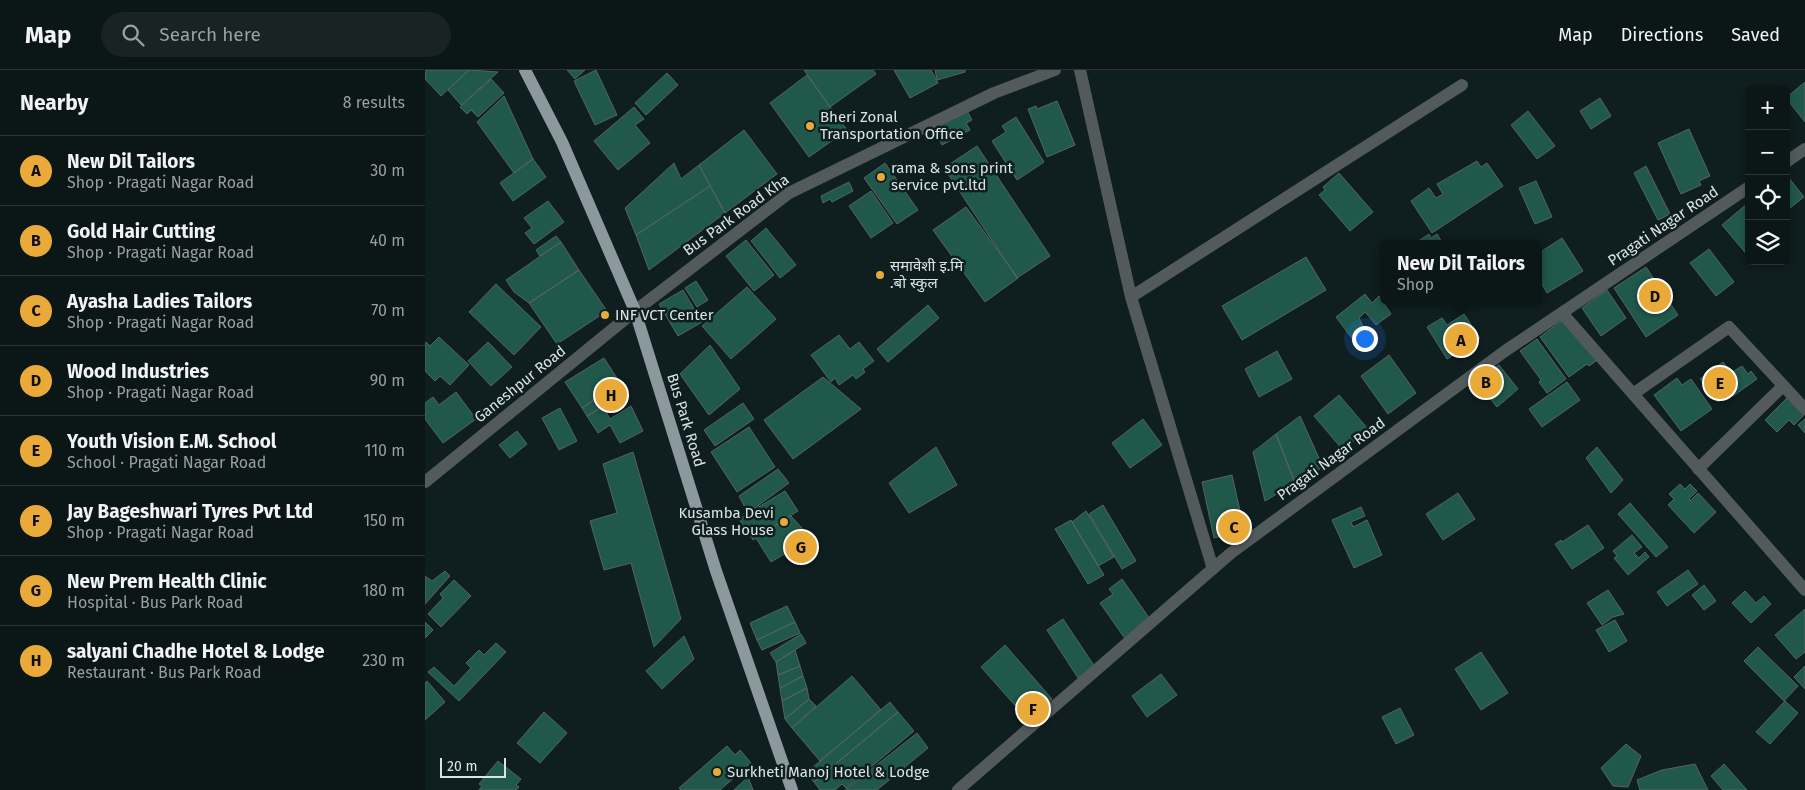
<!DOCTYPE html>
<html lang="en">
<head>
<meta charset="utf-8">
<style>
  :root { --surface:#0b1617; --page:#192324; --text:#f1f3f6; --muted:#9a9fa1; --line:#2b3536; --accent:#eaaa39 }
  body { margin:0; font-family:"Fira Sans","Noto Sans Devanagari",sans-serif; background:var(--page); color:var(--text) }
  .controls { position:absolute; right:15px; top:15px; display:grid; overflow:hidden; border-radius:8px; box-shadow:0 2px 8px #0003 }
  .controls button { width:45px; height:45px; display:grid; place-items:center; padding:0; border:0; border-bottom:1px solid var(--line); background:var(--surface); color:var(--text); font:25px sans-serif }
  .scale { position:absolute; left:15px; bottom:12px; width:66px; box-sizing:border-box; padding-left:5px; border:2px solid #dae4e4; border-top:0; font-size:14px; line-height:18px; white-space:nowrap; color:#dae4e4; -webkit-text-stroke:4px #0f1e1f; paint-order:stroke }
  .you { position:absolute; left:939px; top:268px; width:18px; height:18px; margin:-12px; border:4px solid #fff; border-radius:50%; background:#1a73e8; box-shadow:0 0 0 8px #1a73e833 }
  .badge { display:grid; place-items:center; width:32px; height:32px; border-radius:50%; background:var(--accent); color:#111; font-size:16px; font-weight:700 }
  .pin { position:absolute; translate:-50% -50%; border:2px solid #fff; box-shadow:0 1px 5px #0006 }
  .popup { position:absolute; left:955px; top:170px; width:162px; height:65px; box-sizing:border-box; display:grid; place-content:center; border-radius:8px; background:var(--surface); filter:drop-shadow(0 1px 4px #0005); font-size:16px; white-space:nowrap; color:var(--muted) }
  .popup b { font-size:19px; color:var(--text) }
  .popup::after { content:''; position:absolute; left:50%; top:100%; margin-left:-10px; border:10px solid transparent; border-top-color:var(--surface) }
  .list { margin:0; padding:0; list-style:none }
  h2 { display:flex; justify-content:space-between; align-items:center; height:65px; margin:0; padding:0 20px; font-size:21px }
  h2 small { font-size:16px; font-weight:400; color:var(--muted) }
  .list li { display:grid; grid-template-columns:32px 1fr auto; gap:15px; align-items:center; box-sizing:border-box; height:70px; padding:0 20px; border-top:1px solid var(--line) }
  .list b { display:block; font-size:19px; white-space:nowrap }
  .list p { margin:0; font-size:16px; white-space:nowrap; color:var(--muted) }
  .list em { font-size:16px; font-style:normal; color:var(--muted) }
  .icon { flex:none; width:28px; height:28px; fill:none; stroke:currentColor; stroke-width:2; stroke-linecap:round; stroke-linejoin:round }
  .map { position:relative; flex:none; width:1380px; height:720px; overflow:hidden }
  header { display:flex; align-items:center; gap:30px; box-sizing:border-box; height:70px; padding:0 25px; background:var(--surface); border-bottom:1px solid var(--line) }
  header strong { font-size:24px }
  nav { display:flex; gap:28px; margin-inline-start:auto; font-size:18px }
  .search { width:350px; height:45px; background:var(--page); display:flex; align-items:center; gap:12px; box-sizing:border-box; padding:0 18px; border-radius:28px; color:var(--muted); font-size:19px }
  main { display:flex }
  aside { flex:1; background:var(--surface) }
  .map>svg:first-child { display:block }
  .building { fill:#20584b; stroke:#556560 }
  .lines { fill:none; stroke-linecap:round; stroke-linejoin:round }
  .minor { stroke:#535a5c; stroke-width:12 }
  .major { stroke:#8b999f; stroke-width:12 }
  .poi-dot { fill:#eaaa39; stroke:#0f1e1f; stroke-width:2 }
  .labels { text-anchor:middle; stroke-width:5; stroke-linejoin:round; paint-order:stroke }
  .poi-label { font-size:15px; fill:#dae4e4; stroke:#0f1e1f; text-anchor:start }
  .street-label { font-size:15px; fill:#dae4e4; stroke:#0f1e1f }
</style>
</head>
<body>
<header>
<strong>Map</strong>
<div class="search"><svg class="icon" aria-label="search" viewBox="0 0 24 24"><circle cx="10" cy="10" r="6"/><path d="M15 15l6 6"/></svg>Search here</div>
<nav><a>Map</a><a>Directions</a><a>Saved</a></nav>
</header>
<main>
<aside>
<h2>Nearby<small>8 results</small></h2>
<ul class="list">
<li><span class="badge">A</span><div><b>New Dil Tailors</b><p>Shop · Pragati Nagar Road</p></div><em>30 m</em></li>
<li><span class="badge">B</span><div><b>Gold Hair Cutting</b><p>Shop · Pragati Nagar Road</p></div><em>40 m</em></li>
<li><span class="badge">C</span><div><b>Ayasha Ladies Tailors</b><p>Shop · Pragati Nagar Road</p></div><em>70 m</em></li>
<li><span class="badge">D</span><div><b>Wood Industries</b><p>Shop · Pragati Nagar Road</p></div><em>90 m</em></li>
<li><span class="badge">E</span><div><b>Youth Vision E.M. School</b><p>School · Pragati Nagar Road</p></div><em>110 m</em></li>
<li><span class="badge">F</span><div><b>Jay Bageshwari Tyres Pvt Ltd</b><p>Shop · Pragati Nagar Road</p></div><em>150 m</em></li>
<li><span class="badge">G</span><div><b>New Prem Health Clinic</b><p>Hospital · Bus Park Road</p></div><em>180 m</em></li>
<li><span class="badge">H</span><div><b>salyani Chadhe Hotel &amp; Lodge</b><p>Restaurant · Bus Park Road</p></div><em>230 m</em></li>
</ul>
</aside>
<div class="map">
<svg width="1380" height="720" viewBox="0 0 1380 720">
  <rect width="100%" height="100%" fill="#0f1e1f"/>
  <path class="building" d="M1,0H44L16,26L0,9Z
    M44,0L73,2L36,35L23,20Z
    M142,0H160L150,9Z
    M171,0L192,45L170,55L149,11Z
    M379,0H448L451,4L405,37Z
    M469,0H506L513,13L485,28Z
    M510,0H540V2L512,10Z
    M242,3L253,15L221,45L210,33Z
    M382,5L422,60L384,87L345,33Z
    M66,9L79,23L53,47L46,40L42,44L35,37Z
    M1380,12V52L1361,28Z
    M79,26L108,89L89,103L52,52Z
    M1175,28L1186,46L1166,59L1155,41Z
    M632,31L650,75L622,87L603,39L611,36L612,39Z
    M209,37L219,49L210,55L225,73L193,100L169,71Z
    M541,39L547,50L541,53L545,60L517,75L508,57Z
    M1103,41L1130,76L1112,89L1086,55Z
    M591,47L619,92L592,110L567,71L581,62L577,56Z
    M1264,59L1285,106L1274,111L1276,115L1256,124L1233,73Z
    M319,60L352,104L300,143L274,95Z
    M552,76L625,186L592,208L519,98Z
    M108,89L121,107L88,131L75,113Z
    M1052,91L1056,97L1062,93L1078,116L1007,163L986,131L1004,118L1011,128L1018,124L1012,114Z
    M249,93L256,109L274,95L285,116L211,165L200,138Z
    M460,93L493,140L472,154L439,108Z
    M1221,96L1245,144L1233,150L1209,103Z
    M914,103L948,142L925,161L894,125L900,120L898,117Z
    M1363,107L1379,127L1361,141V108Z
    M1111,111L1127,147L1110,154L1094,118Z
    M424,112L428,121L407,132L405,129L398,133L396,126Z
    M285,116L300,143L224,200L211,165Z
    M446,121L468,153L446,168L424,136Z
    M123,131L139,152L109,174L100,163L107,158L99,148Z
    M1323,133L1324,134V187L1297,155Z
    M541,137L593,208L560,232L508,160Z
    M341,158L371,195L355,208L326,171Z
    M1004,164L1006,168L1012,164L1018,174H989Z
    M131,166L136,172L115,186L111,180Z
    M1137,168L1158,201L1122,223L1114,209V183Z
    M321,170L349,205L329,221L301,186Z
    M136,172L154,200L104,233L89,222L81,210Z
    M1284,179L1309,212L1291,226L1265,193Z
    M881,187L901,220L817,270L797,236Z
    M1221,197L1253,245L1221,267L1189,218Z
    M154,200L182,241L132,274L104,233Z
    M271,211L283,230L272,237L260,218Z
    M71,214L116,257L89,285L44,242Z
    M322,217L351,249L306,289L277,256Z
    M258,220L277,252L253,266L234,234Z
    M1182,220L1201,248L1176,266L1157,238Z
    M940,224L947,233L954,226L966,244L951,255L940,242L934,248L941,263L929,271L911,247Z
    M503,235L514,248L463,292L452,279Z
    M1039,244L1055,268L1022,289L1002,257L1017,248L1022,255Z
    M1140,248L1171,291L1164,296L1162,294L1144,307L1115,267Z
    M414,265L425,279L434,272L449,291L438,299L440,302L431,309L428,305L414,315L410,308L406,312L386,285Z
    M14,267L44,295L25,315L15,306L10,311L0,301V274L1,272L5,276Z
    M1112,269L1141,309L1122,323L1114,312L1116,310L1095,281Z
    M63,272L87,297L66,316L43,291Z
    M285,275L315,319L284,345L255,304Z
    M852,281L867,309L834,327L820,299Z
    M964,285L991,323L963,344L936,306Z
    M179,288L195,313L157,338L140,312Z
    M1298,292L1306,303L1317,296L1323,304L1326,301L1332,309L1308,326L1305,324L1293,332L1275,309Z
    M1074,295L1093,319L1072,337L1052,312Z
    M398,307L436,339L368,389L339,350Z
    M1252,308L1257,315L1266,309L1287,339L1256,361L1229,325Z
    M1142,312L1155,330L1117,357L1104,339Z
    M195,313L200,322L162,346L157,338Z
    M31,322L51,349L18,373L0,349V333L8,327L14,335Z
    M914,325L943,359L918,380L889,346Z
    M1364,326L1380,344L1369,355L1364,350L1352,362L1340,350Z
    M318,333L329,349L290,376L279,360Z
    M206,336L218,361L195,373L185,355L173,363L162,346L178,337L185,349Z
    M135,338L152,371L134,380L117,348Z
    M875,346L898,397L870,413L851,364Z
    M718,349L737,375L705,398L687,373Z
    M1380,349V363L1373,355Z
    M324,357L350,397L312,422L286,382Z
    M92,361L102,374L85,388L74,375Z
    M851,364L870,413L840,431L828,382Z
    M511,377L532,415L484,443L464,413Z
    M1172,377L1198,410L1186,423L1161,388Z
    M208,382L256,549L229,577L206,493L179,500L165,451L192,443L178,394Z
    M353,399L364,413L323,443L314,426Z
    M807,405L818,454L809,457L810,463L789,468L777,412Z
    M1255,414L1260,419L1265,414L1272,421L1264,429L1265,431L1273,423L1291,442L1269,463L1243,435L1249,429L1244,424Z
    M360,421L373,441L328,470L314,449Z
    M1033,423L1050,449L1018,470L1001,444Z
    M1205,433L1243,477L1231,487L1193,444Z
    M678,435L711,491L697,499L664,444Z
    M936,437L940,446L926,452L928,457L942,450L957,485L929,498L907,450Z
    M661,441L689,487L673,496L647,452Z
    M366,446L386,468L346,492L331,468Z
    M646,450L679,505L663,514L630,459Z
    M1163,455L1179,478L1147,499L1130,474L1136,470L1137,472Z
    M1207,465L1217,477L1209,483L1214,488L1220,482L1224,487L1203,505L1189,488L1192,486L1188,481Z
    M1263,500L1273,514L1242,536L1232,522Z
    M20,501L25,506L0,534V506L7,511Z
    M697,509L727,552L701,570L675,533L688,524L684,519Z
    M29,510L46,526L16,557L3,544L18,528L15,524Z
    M1279,515L1291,531L1279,540L1267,525Z
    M1183,520L1199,544L1188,547L1177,555L1162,533Z
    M1320,521L1331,533L1339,526L1346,534L1326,553L1307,533Z
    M362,536L370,552L332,570L325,553Z
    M1380,539V582L1371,589L1350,565Z
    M638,549L670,597L653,608L622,560Z
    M1190,550L1202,571L1184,582L1171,560Z
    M0,552L8,560L0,568Z
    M370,552L375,563L337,580L332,570Z
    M376,564L381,573L351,592L345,583Z
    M259,566L269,589L237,619L221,601Z
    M71,573L81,582L34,631L3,602L9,597L29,616L46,598L41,593L54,580L59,585Z
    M580,575L627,629L603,650L556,597Z
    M1333,577L1373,616L1359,631L1319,591Z
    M370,580L375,596L353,605L351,592Z
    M1056,582L1083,623L1056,640L1030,599Z
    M375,596L378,606L355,618L353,605Z
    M1380,596V619L1369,607Z
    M736,604L752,625L722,647L707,626Z
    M378,606L382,618L357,631L355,618Z
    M427,606L456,640L395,691L367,658Z
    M2,611L20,632L0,650V613Z
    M382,618L384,629L360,649L357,631Z
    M384,629L391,636L367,658L360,649Z
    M1360,631L1373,643L1345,674L1331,662Z
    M465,632L473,642L389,712L381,703Z
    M975,638L989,665L971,674L957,647Z
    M119,642L142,663L115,693L92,673Z
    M473,642L489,661L421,718L417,714L410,720H395L389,712Z
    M492,663L503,678L452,720H420Z
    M1201,674L1216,686L1203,717L1188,716L1176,698Z
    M302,676L310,685L315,680L326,693L295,720H256L254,718Z
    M73,691L96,709L91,715L94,717L91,720H54L57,716L54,714Z
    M1270,694L1283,720H1215L1212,710L1237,700Z
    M1299,694L1322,720H1298L1286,706Z
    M323,707L328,720H309Z"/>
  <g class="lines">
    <path class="minor" d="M655,0L706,227L788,499
      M1361,92L1380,79
      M706,227L1037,15
      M1137,243L1380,520
      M1208,324L1304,257L1380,339
      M1273,399L1358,316
      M0,412L210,241L364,123L569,23L630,0
      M533,720L806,483L1080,281L1324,117"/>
    <path class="major" d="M100,0L137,72L210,241L291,501L367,720"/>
  </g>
  <g class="poi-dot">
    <circle cx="385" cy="56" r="5"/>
    <circle cx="456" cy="107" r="5"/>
    <circle cx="455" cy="205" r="5"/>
    <circle cx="180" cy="245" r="5"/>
    <circle cx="359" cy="452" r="5"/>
    <circle cx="292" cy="702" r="5"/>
  </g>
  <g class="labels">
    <g class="poi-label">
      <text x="395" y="52">Bheri Zonal<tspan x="395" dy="17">Transportation Office</tspan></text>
      <text x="466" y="103">rama &amp; sons print<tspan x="466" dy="17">service pvt.ltd</tspan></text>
      <text x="465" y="201">समावेशी इ.मि<tspan x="465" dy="17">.बाे स्कुल</tspan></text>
      <text x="190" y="250">INF VCT Center</text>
      <text x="349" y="448" text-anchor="end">Kusamba Devi<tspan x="349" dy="17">Glass House</tspan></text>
      <text x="302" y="707">Surkheti Manoj Hotel &amp; Lodge</text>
    </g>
    <g class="street-label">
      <text transform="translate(311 145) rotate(-36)" y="5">Bus Park Road Kha</text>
      <text transform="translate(1238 156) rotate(-34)" y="5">Pragati Nagar Road</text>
      <text transform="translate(95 314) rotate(-39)" y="5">Ganeshpur Road</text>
      <text transform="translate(261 350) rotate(73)" y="5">Bus Park Road</text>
      <text transform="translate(906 389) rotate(-36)" y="5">Pragati Nagar Road</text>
    </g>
  </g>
</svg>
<div class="controls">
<button>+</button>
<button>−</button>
<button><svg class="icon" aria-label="locate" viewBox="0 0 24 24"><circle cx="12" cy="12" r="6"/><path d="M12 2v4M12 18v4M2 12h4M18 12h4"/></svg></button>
<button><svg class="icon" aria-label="layers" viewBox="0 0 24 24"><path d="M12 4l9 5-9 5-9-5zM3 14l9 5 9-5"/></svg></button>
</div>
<div class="scale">20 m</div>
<div class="you"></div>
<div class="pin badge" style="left:1036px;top:270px">A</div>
<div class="popup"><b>New Dil Tailors</b>Shop</div>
<div class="pin badge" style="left:1061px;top:312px">B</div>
<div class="pin badge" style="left:809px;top:457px">C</div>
<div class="pin badge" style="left:1230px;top:226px">D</div>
<div class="pin badge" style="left:1295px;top:313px">E</div>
<div class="pin badge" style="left:608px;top:639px">F</div>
<div class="pin badge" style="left:376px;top:477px">G</div>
<div class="pin badge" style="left:186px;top:325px">H</div>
</div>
</main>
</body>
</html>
